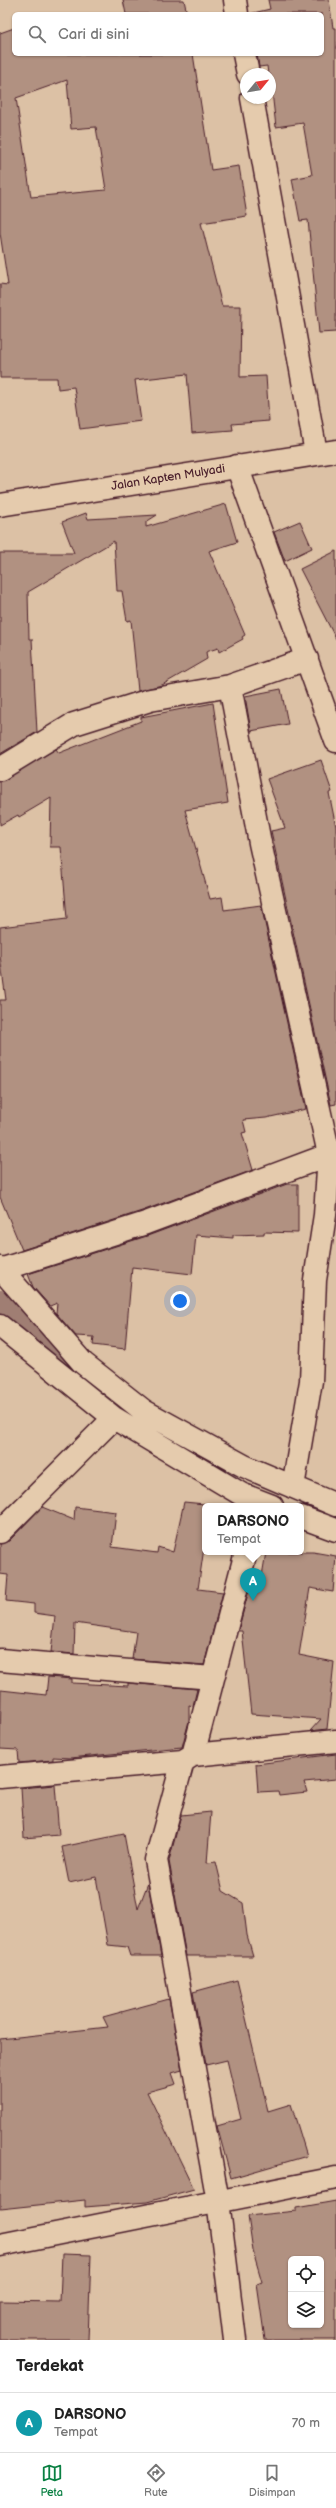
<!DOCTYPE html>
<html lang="id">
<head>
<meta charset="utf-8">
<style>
  :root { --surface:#fff; --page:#f2f2f2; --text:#222; --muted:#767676; --line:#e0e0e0; --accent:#0b8043 }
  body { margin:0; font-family:"Balsamiq Sans",sans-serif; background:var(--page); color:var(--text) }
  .controls { position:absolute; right:12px; bottom:12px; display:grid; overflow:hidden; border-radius:6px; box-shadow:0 1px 3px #0004 }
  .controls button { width:36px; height:36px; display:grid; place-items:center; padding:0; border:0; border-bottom:1px solid var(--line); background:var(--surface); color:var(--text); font:20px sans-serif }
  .compass { position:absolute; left:240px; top:68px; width:36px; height:36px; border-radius:50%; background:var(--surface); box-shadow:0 1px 3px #0004; rotate:60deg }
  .you { position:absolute; left:180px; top:1301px; width:14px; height:14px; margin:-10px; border:3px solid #fff; border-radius:50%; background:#1a73e8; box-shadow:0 0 0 6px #1a73e833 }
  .badge { display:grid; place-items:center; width:26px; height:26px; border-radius:50%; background:var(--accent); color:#fff; font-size:13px; font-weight:700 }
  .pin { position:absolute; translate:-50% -33px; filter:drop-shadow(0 1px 2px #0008) }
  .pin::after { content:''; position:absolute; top:21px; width:14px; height:12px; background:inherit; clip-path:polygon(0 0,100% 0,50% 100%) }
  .popup { position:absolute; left:202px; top:1503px; width:102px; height:52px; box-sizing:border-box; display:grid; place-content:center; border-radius:6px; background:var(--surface); filter:drop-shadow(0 1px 3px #0005); font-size:13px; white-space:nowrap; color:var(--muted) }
  .popup b { font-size:15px; color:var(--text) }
  .popup::after { content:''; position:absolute; left:50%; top:100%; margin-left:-8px; border:8px solid transparent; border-top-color:var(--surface) }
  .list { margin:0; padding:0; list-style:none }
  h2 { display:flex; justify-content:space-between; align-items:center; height:52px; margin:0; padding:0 16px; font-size:17px }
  h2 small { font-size:13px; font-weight:400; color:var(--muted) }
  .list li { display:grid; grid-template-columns:26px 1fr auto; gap:12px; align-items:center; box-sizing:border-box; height:60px; padding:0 16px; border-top:1px solid var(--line) }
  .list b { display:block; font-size:15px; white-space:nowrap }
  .list p { margin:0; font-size:13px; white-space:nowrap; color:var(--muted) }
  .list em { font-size:13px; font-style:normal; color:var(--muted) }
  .icon { flex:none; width:22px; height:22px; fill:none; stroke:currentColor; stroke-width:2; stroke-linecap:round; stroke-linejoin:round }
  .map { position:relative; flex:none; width:336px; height:2340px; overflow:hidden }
  .search { position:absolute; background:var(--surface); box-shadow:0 1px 3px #0004; left:12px; right:12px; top:12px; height:44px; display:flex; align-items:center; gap:10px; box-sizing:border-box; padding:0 14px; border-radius:6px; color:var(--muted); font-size:15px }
  .sheet { height:112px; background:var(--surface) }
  nav { display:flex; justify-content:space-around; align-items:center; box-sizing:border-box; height:56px; border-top:1px solid var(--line); background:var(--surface); font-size:11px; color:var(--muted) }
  nav a { display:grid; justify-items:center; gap:2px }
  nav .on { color:var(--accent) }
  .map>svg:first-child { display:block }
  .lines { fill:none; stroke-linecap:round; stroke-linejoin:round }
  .canal { stroke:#a07e73; stroke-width:32 }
  .building { fill:#b19181; stroke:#4a1f2b; fill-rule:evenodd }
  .street-casing { stroke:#4a1f2b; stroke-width:25 }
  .secondary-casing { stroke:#4a1f2b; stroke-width:25 }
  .street { stroke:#e5cbad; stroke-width:22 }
  .secondary { stroke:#e5cbad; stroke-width:22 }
  .labels { text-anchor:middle; stroke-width:3.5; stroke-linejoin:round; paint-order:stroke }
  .street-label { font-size:12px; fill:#4a1f2b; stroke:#e5cbad }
</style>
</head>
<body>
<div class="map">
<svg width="336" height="2340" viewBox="0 0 336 2340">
  <rect width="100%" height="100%" fill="#dcc1a5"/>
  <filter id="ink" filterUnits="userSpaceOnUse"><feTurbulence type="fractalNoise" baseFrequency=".025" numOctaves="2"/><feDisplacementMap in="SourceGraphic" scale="8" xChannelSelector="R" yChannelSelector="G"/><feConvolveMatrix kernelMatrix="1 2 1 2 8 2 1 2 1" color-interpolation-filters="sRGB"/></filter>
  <g filter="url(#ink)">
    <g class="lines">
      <path class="canal" d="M0,1306L75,1374L126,1402"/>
    </g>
    <path class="building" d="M123,0H184L187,14H126Z
      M268,0H329L333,28H336V332L319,333L308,220L300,221L292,179L312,175L303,123L276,127L270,74H268L267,66L259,67L257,54H322V14H249L270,9Z
      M14,28V54H193L211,170L239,166L247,216L201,223L222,306H241L240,377L266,376L269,421L232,424L233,430L192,433L187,374L135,380L141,421L80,429L74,387L58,389L57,378H0V284L8,285L0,233V33ZM67,80L71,129L96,127L106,190L31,197L16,98Z
      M226,504L237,542L209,551L245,635L242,637L243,639L219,652L218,648L206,652L207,659L162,685L138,691L131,620L127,621L122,591H117L114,541L28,592L29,639H32L37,732L0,754V553H74L62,522L86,513L88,519L157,515L146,522V527Z
      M300,521L312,548L285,561L274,532Z
      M336,551V639L300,569Z
      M281,689L288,724L251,731L245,696Z
      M213,703L228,803L185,810L210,899L222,897L224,910L261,905L306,1109L266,1118L243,1120L246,1132L242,1133L253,1170L142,1211L22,1250L0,1197V1000H6L0,956V927L67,919L61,847H50L51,798L19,817L18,815L0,825V781L56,749L59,753L141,721V717Z
      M321,760L332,792L329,793L336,827V1104L331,1105L271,831L285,828L267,779Z
      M287,1184H298V1233L264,1232V1234L233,1235V1238L196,1235L192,1274L132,1267L125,1349L93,1345L94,1337L76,1336L56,1313L57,1303L50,1306L33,1287L28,1274L150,1235Z
      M184,1502L205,1504V1541L198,1589L223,1592L204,1665L132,1659L136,1632L75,1623L74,1654L51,1652L55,1616L34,1613V1604L6,1601L8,1575L0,1574V1544L9,1541L42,1507L74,1520L75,1507L116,1512L112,1547L157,1553L158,1547L173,1552Z
      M266,1552H313L336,1556L333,1592L310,1588L299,1655L334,1662L327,1729L310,1731L321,1719L251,1714L242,1631H238L252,1579L261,1582Z
      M48,1677L72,1679V1683L128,1686V1683L197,1689L193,1706L189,1705V1721L182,1747L70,1758L53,1757V1760L19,1763L18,1750L0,1749L1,1690L46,1695Z
      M336,1754V1779L304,1782L307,1792L279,1795L278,1791L258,1792L256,1764Z
      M55,1785L59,1835L24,1838L21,1788Z
      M211,1812L207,1863L216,1862L223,1891L243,1903L247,1935L253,1956H186L169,1861L181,1815Z
      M124,1834L138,1909L148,1883L161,1956H130L127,1947L108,1945L96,1877L69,1883L62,1847Z
      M237,1980L268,2111L291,2104L307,2156L231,2178L217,2126L241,2119L227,2060L206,2065L193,1992Z
      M169,1999L182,2070L172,2073L176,2084L147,2092L194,2189L147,2202L85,2207V2200L0,2209V2039L108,2027L103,2017Z
      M336,2201V2340H265L257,2284L262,2282L253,2251L248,2216L296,2211V2208ZM291,2259H321V2325H291Z
      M62,2254L91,2255L88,2340H0V2301L60,2302Z"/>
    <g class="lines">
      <defs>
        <path id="street" d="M235,0L237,14
          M244,54L248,74
          M252,98L316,453
          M237,466L336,741
          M230,686L260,843L329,1154L325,1215L315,1280L311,1381L293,1487
          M0,769L74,724L150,700L230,686L307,659
          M0,1268L83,1363L144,1411L244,1466L336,1505
          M0,1270L146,1223L336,1152
          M0,1326L114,1418L241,1494L272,1506
          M301,1517L336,1530
          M0,1532L114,1418
          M0,1660L212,1678
          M193,1755L246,1552
          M183,1761L156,1860L218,2201L235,2340
          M0,1777L183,1761L193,1755L336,1741
          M0,2245L336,2178"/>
        <path id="secondary" d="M0,505L336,451"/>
      </defs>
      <use href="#street" class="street-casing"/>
      <use href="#secondary" class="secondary-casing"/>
      <use href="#street" class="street"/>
      <use href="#secondary" class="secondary"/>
    </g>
  </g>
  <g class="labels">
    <g class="street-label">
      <text transform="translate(168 477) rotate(-9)" y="4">Jalan Kapten Mulyadi</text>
    </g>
  </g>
</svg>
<div class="controls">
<button><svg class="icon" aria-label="locate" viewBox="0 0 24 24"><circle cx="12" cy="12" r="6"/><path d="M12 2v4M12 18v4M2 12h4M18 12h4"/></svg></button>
<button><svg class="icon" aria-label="layers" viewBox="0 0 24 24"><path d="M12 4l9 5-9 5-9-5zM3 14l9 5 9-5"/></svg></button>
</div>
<svg class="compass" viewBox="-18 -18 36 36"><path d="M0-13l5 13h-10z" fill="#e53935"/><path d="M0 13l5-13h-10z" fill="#767676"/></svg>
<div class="you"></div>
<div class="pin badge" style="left:253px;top:1601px;background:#0f9aa8">A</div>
<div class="popup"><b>DARSONO</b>Tempat</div>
<div class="search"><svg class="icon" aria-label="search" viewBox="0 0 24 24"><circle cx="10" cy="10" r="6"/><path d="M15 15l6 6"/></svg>Cari di sini</div>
</div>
<section class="sheet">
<h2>Terdekat<small></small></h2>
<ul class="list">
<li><span class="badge" style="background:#0f9aa8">A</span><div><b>DARSONO</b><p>Tempat</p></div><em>70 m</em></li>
</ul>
</section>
<nav>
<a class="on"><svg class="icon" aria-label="map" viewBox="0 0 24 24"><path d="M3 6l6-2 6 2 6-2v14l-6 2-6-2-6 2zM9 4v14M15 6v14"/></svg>Peta</a>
<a><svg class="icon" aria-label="directions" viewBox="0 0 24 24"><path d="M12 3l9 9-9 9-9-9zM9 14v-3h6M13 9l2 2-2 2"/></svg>Rute</a>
<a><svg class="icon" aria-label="saved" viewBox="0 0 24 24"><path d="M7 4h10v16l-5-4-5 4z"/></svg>Disimpan</a>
</nav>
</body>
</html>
